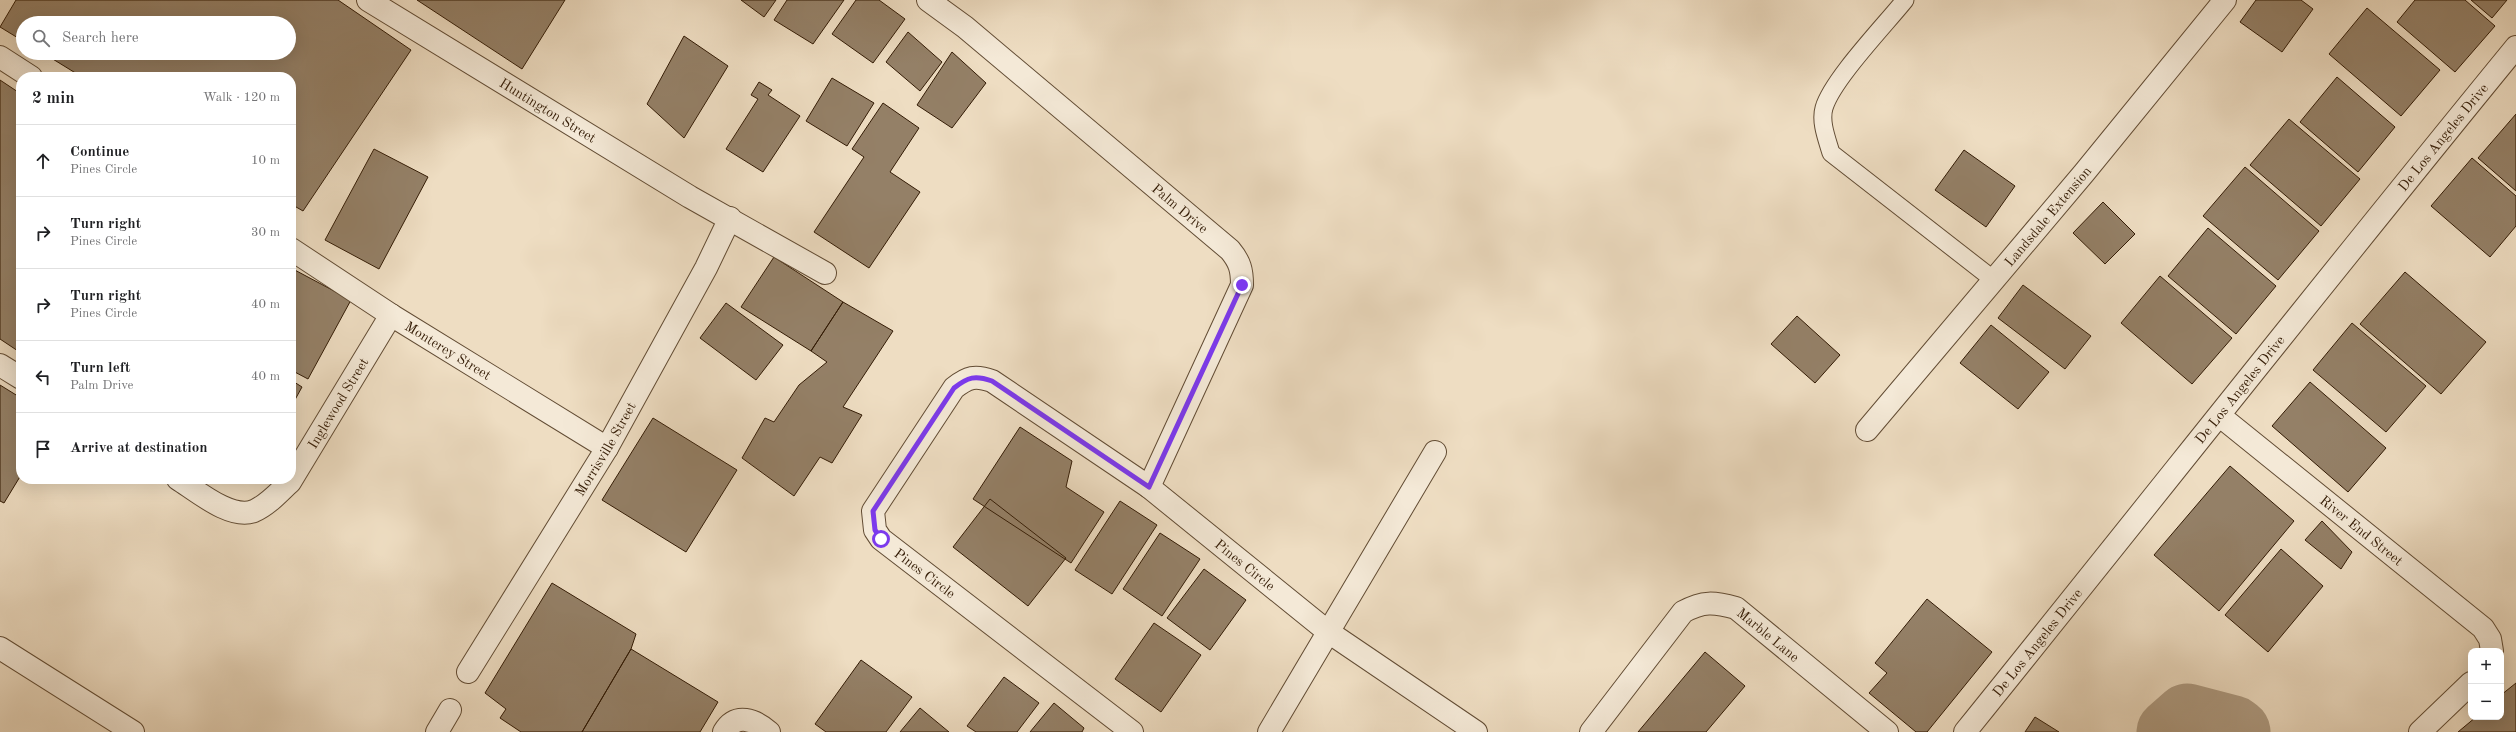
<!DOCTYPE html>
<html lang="en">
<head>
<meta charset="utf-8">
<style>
  :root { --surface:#fff; --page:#f2f2f2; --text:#202124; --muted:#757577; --line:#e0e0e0 }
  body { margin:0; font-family:"Old Standard TT",serif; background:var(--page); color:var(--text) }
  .controls { position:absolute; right:12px; bottom:12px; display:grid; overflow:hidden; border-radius:8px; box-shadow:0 4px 16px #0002 }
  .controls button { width:36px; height:36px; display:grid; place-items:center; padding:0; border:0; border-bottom:1px solid var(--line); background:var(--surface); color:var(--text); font:20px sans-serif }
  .stop { position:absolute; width:12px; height:12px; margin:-9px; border:3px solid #7c3aed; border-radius:50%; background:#fff }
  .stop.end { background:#7c3aed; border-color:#fff; box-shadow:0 1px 4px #0008 }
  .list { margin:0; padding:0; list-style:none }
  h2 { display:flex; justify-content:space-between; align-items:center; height:52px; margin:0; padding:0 16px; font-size:17px }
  h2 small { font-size:13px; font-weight:400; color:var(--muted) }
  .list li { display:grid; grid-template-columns:26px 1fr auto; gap:12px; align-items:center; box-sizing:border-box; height:72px; padding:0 16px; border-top:1px solid var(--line) }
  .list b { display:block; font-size:15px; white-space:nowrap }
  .list p { margin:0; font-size:13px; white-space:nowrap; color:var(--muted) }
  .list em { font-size:13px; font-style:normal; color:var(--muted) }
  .icon { flex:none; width:22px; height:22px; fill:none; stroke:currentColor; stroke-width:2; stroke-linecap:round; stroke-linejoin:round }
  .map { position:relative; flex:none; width:2516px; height:732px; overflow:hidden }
  .search { position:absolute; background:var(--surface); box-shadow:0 4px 16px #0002; left:16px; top:16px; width:280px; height:44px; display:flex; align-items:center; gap:10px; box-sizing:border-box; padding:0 14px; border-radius:22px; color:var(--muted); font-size:15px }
  .panel { position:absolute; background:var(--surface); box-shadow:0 4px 16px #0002; left:16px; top:72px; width:280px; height:412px; border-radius:16px }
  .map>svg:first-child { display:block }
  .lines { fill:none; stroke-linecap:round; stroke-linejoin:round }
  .river { stroke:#ae9b82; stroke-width:67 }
  .building { fill:#948067; stroke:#331b05 }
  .service-casing { stroke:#624c34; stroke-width:19 }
  .minor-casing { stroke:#624c34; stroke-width:24 }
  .tertiary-casing { stroke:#624c34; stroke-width:24 }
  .service { stroke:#f4e9d7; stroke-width:17 }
  .minor { stroke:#f4e9d7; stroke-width:22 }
  .tertiary { stroke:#f4e9d7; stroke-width:22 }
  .route { stroke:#7c3aed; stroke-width:5 }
  .labels { text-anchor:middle; stroke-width:4; stroke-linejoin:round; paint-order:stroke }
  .street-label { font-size:14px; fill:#331b05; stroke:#f4e9d7 }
</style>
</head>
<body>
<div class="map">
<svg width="2516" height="732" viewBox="0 0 2516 732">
  <rect width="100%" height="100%" fill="#eeddc2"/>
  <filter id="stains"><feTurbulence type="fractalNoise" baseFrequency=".005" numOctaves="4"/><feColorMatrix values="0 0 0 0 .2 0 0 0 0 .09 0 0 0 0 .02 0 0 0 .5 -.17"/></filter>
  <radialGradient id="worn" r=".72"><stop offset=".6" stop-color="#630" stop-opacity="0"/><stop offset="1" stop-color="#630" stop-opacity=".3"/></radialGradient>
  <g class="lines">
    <path class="river" d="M2170,732L2187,717L2233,729L2237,732"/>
  </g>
  <path class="building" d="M16,0H338L411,50L303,211L291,204V77H82L43,53H289V23H23V41L0,27Z
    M417,0H565L522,69Z
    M741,0H776L764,17Z
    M787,0H844L813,44L774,20Z
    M856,0H879L905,19L873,63L832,34Z
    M2256,0H2301L2313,9L2282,52L2240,22Z
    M2415,0H2465L2495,26L2455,72L2397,22Z
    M2471,0H2507L2492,18Z
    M2367,8L2440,70L2401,116L2329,54Z
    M908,32L942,62L920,91L886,62Z
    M684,36L728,66L684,138L647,104Z
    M952,52L986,83L952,128L917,105Z
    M2337,77L2395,127L2358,172L2300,122Z
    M832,78L874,103L847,146L806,121Z
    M0,80L21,94V353L0,339Z
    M759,82L772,90L768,95L800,116L763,172L726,149L758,99L751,95Z
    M883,103L919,128L890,172L920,192L869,268L814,232L864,157L852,149Z
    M2516,114V191L2478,158Z
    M2289,119L2360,179L2321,226L2250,165Z
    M374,149L428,177L379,269L325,240Z
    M1964,150L2015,186L1986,227L1935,190Z
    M2472,158L2516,196V226L2490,257L2431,206Z
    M2245,167L2319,231L2278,280L2203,216Z
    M2103,202L2135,234L2105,264L2073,233Z
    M2208,228L2276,286L2236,334L2168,276Z
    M774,257L843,302L811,351L741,307Z
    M291,268L351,300L308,379L291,370Z
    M2405,272L2486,342L2441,394L2360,324Z
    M2160,276L2232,338L2192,384L2121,323Z
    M2023,285L2091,336L2065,369L1998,318Z
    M843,302L893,331L843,407L862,415L832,463L820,457L794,496L742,458L765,418L774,422L799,385L827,362L811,351Z
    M726,303L783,345L756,380L700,338Z
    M1797,316L1840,355L1815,383L1771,344Z
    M2352,323L2426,386L2386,432L2313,370Z
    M1991,325L2049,372L2018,409L1960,363Z
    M291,380L302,387L291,407Z
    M2310,382L2386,448L2348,492L2272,426Z
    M0,385L21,398V475L4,503L0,501Z
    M653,418L737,470L686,552L602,500Z
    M1020,427L1072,461L1066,487L1104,512L1071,563L973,499Z
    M2230,466L2294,521L2219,611L2154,555Z
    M990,499L1066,558L1028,606L953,547Z
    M1120,501L1157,525L1112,594L1075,570Z
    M2322,521L2352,552L2341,569L2305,540Z
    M1160,533L1200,559L1162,616L1123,589Z
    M2281,549L2323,586L2268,652L2225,615Z
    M1204,569L1246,600L1210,650L1167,618Z
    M552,583L636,634L631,649L582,732H521L500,718L506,709L485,693Z
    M1927,599L1992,652L1927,732H1916L1869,693L1887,673L1875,663Z
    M1154,623L1201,655L1161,712L1115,679Z
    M631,649L718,702L700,732H582Z
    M1705,652L1745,686L1706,732H1638Z
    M861,660L912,697L886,732H826L815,724Z
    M1004,677L1039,703L1017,732H976L967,726Z
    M2516,683V732H2458L2476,717H2501V695Z
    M1054,703L1084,728L1082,732H1030Z
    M920,708L949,732H900Z
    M2035,717L2059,732H2025Z"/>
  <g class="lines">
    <defs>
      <path id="service" d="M1905,0C1885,25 1832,80 1824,108C1820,122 1827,139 1831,153L1994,280"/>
      <g id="minor">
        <path id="s1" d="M368,0L690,197L825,273"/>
        <path id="s2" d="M928,0L965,27L1230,250C1240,262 1242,270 1242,285L1149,487"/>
        <path d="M0,57L31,77"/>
        <path id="s3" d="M291,249L391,315L607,448"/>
        <path d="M0,365L21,378"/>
        <path id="s4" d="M2220,416L2483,628L2490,639L2492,651"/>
        <path id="s5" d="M1867,430L2084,173L2225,0"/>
        <path id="s6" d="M178,479C197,491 231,520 254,511C268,505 279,492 290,482L391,315"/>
        <path d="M0,648L133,732"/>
        <path id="s7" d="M468,672L607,448L706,268L730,218"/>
        <path d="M437,732L450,710"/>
        <path d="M724,732C736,712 755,720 769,732"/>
        <path id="s8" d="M1132,732L881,539L875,530L873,511L954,388C968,377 975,375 992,381L1149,487L1327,631L1476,732"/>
        <path d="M1269,732L1435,452"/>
        <path id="s9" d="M1591,732L1683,612C1703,601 1714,602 1736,608L1887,732"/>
        <path d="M2420,732L2471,683"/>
      </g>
      <g id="tertiary">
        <path id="s10" d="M1965,732C2149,504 2330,274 2516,47"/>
      </g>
    </defs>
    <use href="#service" class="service-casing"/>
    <use href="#minor" class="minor-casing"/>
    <use href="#tertiary" class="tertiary-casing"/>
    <use href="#service" class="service"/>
    <use href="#minor" class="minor"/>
    <use href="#tertiary" class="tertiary"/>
  </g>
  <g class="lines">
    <path class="route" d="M881,539L875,530L873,511L954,388C968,377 975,375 992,381L1149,487L1242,285"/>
  </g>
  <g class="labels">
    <g class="street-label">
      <text dy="5" stroke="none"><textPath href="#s1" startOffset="211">Huntington Street</textPath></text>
      <text dy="5" stroke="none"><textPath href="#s10" startOffset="763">De Los Angeles Drive</textPath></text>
      <text dy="5" stroke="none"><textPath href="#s2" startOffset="327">Palm Drive</textPath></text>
      <text dy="5" stroke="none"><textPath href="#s5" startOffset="280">Landsdale Extension</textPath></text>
      <text dy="5" stroke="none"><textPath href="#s3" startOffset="187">Monterey Street</textPath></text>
      <text dy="5" stroke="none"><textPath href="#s10" startOffset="439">De Los Angeles Drive</textPath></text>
      <text dy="5" stroke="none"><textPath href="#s6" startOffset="224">Inglewood Street</textPath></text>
      <text dy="5" stroke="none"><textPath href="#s7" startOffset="262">Morrisville Street</textPath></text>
      <text dy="5" stroke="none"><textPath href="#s4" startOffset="182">River End Street</textPath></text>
      <text dy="5" stroke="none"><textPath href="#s8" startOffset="848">Pines Circle</textPath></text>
      <text transform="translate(925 573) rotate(37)" y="5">Pines Circle</text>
      <text dy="5" stroke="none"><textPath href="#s9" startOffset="248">Marble Lane</textPath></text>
      <text dy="5" stroke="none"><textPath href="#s10" startOffset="115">De Los Angeles Drive</textPath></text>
    </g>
  </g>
  <rect width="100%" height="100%" filter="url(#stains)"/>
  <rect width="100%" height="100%" fill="url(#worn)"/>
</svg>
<div class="controls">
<button>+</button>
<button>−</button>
</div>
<div class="stop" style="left:881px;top:539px"></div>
<div class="stop end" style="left:1242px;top:285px"></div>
<div class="search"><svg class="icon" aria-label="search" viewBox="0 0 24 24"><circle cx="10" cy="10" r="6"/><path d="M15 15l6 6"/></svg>Search here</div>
<section class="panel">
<h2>2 min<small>Walk · 120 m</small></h2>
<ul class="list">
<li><svg class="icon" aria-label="ahead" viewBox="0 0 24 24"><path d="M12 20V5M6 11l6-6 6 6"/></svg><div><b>Continue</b><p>Pines Circle</p></div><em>10 m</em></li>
<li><svg class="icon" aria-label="right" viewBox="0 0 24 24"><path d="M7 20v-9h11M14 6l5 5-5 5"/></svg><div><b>Turn right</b><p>Pines Circle</p></div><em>30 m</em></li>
<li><svg class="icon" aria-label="right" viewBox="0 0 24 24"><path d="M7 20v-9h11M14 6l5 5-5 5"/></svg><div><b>Turn right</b><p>Pines Circle</p></div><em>40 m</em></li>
<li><svg class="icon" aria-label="left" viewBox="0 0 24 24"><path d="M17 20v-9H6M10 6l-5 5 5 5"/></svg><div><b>Turn left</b><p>Palm Drive</p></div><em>40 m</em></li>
<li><svg class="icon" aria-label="arrive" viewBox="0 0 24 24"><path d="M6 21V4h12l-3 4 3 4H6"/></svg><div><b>Arrive at destination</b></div></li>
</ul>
</section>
</div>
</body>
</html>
